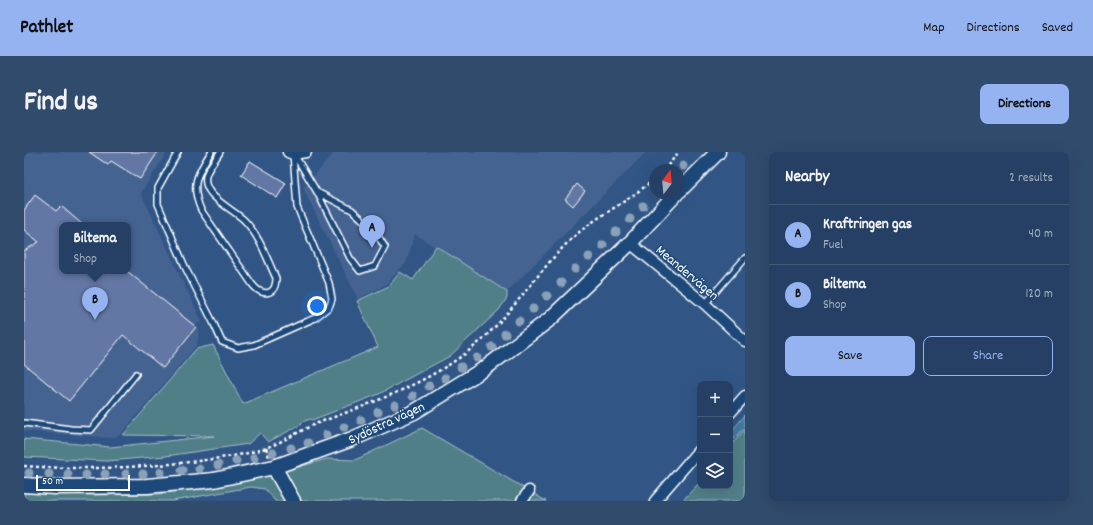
<!DOCTYPE html>
<html lang="en">
<head>
<meta charset="utf-8">
<style>
  :root { --surface:#254064; --page:#314b6d; --text:#f1f3f6; --muted:#a3afbf; --line:#425978; --accent:#95b2f1 }
  body { margin:0; font-family:Dekko,sans-serif; background:var(--page); color:var(--text) }
  .controls { position:absolute; right:12px; bottom:12px; display:grid; overflow:hidden; border-radius:8px; box-shadow:0 4px 16px #0002 }
  .controls button { width:36px; height:36px; display:grid; place-items:center; padding:0; border:0; border-bottom:1px solid var(--line); background:var(--surface); color:var(--text); font:20px sans-serif }
  .compass { position:absolute; left:625px; top:12px; width:36px; height:36px; border-radius:50%; background:var(--surface); box-shadow:0 4px 16px #0002; rotate:16deg }
  .scale { position:absolute; left:12px; bottom:10px; width:94px; box-sizing:border-box; padding-left:4px; border:2px solid #fff; border-top:0; font-size:11px; line-height:14px; white-space:nowrap; color:#fff; -webkit-text-stroke:3px #1f4a7a; paint-order:stroke }
  .you { position:absolute; left:293px; top:154px; width:14px; height:14px; margin:-10px; border:3px solid #fff; border-radius:50%; background:#1a73e8; box-shadow:0 0 0 6px #1a73e833 }
  .badge { display:grid; place-items:center; width:26px; height:26px; border-radius:50%; background:var(--accent); color:#111; font-size:13px; font-weight:700 }
  .pin { position:absolute; translate:-50% -33px; filter:drop-shadow(0 1px 2px #0008) }
  .pin::after { content:''; position:absolute; top:21px; width:14px; height:12px; background:inherit; clip-path:polygon(0 0,100% 0,50% 100%) }
  .popup { position:absolute; left:35px; top:70px; width:72px; height:52px; box-sizing:border-box; display:grid; place-content:center; border-radius:8px; background:var(--surface); filter:drop-shadow(0 1px 3px #0005); font-size:13px; white-space:nowrap; color:var(--muted) }
  .popup b { font-size:15px; color:var(--text) }
  .popup::after { content:''; position:absolute; left:50%; top:100%; margin-left:-8px; border:8px solid transparent; border-top-color:var(--surface) }
  .list { margin:0; padding:0; list-style:none }
  h2 { display:flex; justify-content:space-between; align-items:center; height:52px; margin:0; padding:0 16px; font-size:17px }
  h2 small { font-size:13px; font-weight:400; color:var(--muted) }
  .list li { display:grid; grid-template-columns:26px 1fr auto; gap:12px; align-items:center; box-sizing:border-box; height:60px; padding:0 16px; border-top:1px solid var(--line) }
  .list b { display:block; font-size:15px; white-space:nowrap }
  .list p { margin:0; font-size:13px; white-space:nowrap; color:var(--muted) }
  .list em { font-size:13px; font-style:normal; color:var(--muted) }
  .actions { display:flex; gap:8px; padding:12px 16px }
  .actions a { flex:1; padding:9px 0; border:1px solid var(--accent); border-radius:8px; text-align:center; font-size:14px; color:var(--accent) }
  .actions .main { background:var(--accent); color:#111 }
  .icon { flex:none; width:22px; height:22px; fill:none; stroke:currentColor; stroke-width:2; stroke-linecap:round; stroke-linejoin:round }
  .map { position:relative; flex:none; width:721px; height:349px; overflow:hidden; border-radius:8px }
  header { display:flex; align-items:center; gap:24px; box-sizing:border-box; height:56px; padding:0 20px; background:var(--accent); color:#111 }
  header strong { font-size:19px }
  nav { display:flex; gap:22px; margin-inline-start:auto; font-size:14px }
  .intro { display:flex; align-items:center; justify-content:space-between; box-sizing:border-box; height:96px; padding:0 24px }
  h1 { margin:0; font-size:28px }
  .button { padding:10px 18px; border-radius:8px; background:var(--accent); color:#111; font-size:14px; font-weight:700 }
  main { display:flex; gap:24px; padding:0 24px }
  aside { flex:1; background:var(--surface); border-radius:8px; box-shadow:0 4px 16px #0002 }
  .map>svg:first-child { display:block }
  .built { fill:#446391; fill-rule:evenodd }
  .green { fill:#517f88; stroke:#a8bfc4 }
  .water { fill:#437aa0; stroke:#8eafc6 }
  .building { fill:#6377a5; stroke:#fff }
  .lines { fill:none; stroke-linecap:round; stroke-linejoin:round }
  .lane-casing { stroke:#fff; stroke-width:8 }
  .street-casing { stroke:#fff; stroke-width:13 }
  .secondary-casing { stroke:#fff; stroke-width:17 }
  .path { stroke:#fff; stroke-width:2.5; stroke-dasharray:3 3; stroke-linecap:butt }
  .lane { stroke:#1f4a7a; stroke-width:5 }
  .street { stroke:#1f4a7a; stroke-width:10 }
  .secondary { stroke:#1f4a7a; stroke-width:14 }
  .tree { fill:#8ba1b8 }
  .labels { text-anchor:middle; stroke-width:3; stroke-linejoin:round; paint-order:stroke }
  .street-label { font-size:14px; fill:#fff; stroke:#1f4a7a }
</style>
</head>
<body>
<header>
<strong>Pathlet</strong>
<nav><a>Map</a><a>Directions</a><a>Saved</a></nav>
</header>
<div class="intro"><h1>Find us</h1><a class="button">Directions</a></div>
<main>
<div class="map">
<svg width="721" height="349" viewBox="0 0 721 349">
  <rect width="100%" height="100%" fill="#315686"/>
  <filter id="ink" filterUnits="userSpaceOnUse"><feTurbulence type="fractalNoise" baseFrequency=".025" numOctaves="2"/><feDisplacementMap in="SourceGraphic" scale="8" xChannelSelector="R" yChannelSelector="G"/><feConvolveMatrix kernelMatrix="1 2 1 2 8 2 1 2 1" color-interpolation-filters="sRGB"/></filter>
  <g filter="url(#ink)">
    <path class="built" d="M0,0H143L117,41L178,170L174,171L172,173L175,176L173,193L97,282L88,286L0,279ZM38,73H104V119H38Z
      M311,0H622L482,141L391,82L382,111L361,133L334,147L279,36Z"/>
    <path class="green" d="M412,94L483,140V146L475,158L426,204L355,242L288,268L286,267L278,270V272L244,290L236,281L224,292L142,304L83,309L0,305V287L87,295L190,284L99,283L172,197L189,193L219,252L354,195L333,149L365,134L376,120L389,128Z
      M398,276L522,349H251L241,337L227,335L149,349H0V341L70,343L134,342L194,334L250,322L303,307L331,308Z
      M721,277V349H658L676,330V334H706V295Z"/>
    <path class="water" d="M721,263V275L706,292V281Z"/>
    <path class="building" d="M65,0H134L116,27L87,9L84,13Z
      M226,9L262,31L253,46L217,23Z
      M553,32L561,39L549,54L541,47Z
      M11,43L32,59L37,54L59,73H38V119H103L172,175L139,216L99,183L45,249L0,212V99L15,90L0,78V58Z"/>
    <g class="lines">
      <defs>
        <path id="lane" d="M154,0L134,36V52L162,117L189,170L198,190L214,196L230,193L291,166L305,155L308,147L305,131L273,55L269,2
          M187,0C173,22 166,33 177,58L228,132C238,145 252,144 252,126C243,107 236,85 221,69C210,57 174,43 183,21C186,14 192,7 196,0
          M270,2L293,40L326,106L336,119L351,114L361,95L350,78L328,58L293,40
          M681,152L721,106
          M0,271L47,277L67,278L112,222"/>
        <path id="street" d="M264,0L269,2L282,0
          M606,91L681,152L721,189
          M706,261L721,244
          M498,349L505,339
          M631,349L676,297"/>
        <path id="secondary" d="M655,39L694,0
          M250,315L269,349
          M0,333L31,335L123,334L190,328L250,315L328,287L390,260L460,217L526,167L606,91L652,42"/>
      </defs>
      <use href="#lane" class="lane-casing"/>
      <use href="#street" class="street-casing"/>
      <use href="#secondary" class="secondary-casing"/>
      <path class="path" d="M640,18L655,0
        M242,296L245,305
        M0,314C58,318 117,316 174,309C197,306 221,303 242,296C263,288 281,275 302,268C351,250 400,232 442,201C487,167 513,117 554,81C578,61 607,48 631,26"/>
      <use href="#lane" class="lane"/>
      <use href="#street" class="street"/>
      <use href="#secondary" class="secondary"/>
    </g>
    <g class="tree">
      <circle cx="659" cy="14" r="4.5"/>
      <circle cx="619" cy="54" r="4.5"/>
      <circle cx="606" cy="67" r="4.5"/>
      <circle cx="592" cy="80" r="4.5"/>
      <circle cx="579" cy="93" r="4.5"/>
      <circle cx="565" cy="105" r="4.5"/>
      <circle cx="551" cy="117" r="4.5"/>
      <circle cx="537" cy="131" r="4.5"/>
      <circle cx="523" cy="144" r="4.5"/>
      <circle cx="509" cy="157" r="4.5"/>
      <circle cx="495" cy="169" r="4.5"/>
      <circle cx="481" cy="182" r="4.5"/>
      <circle cx="468" cy="195" r="4.5"/>
      <circle cx="453" cy="206" r="4.5"/>
      <circle cx="437" cy="215" r="4.5"/>
      <circle cx="421" cy="226" r="4.5"/>
      <circle cx="405" cy="234" r="4.5"/>
      <circle cx="389" cy="244" r="4.5"/>
      <circle cx="371" cy="253" r="4.5"/>
      <circle cx="354" cy="260" r="4.5"/>
      <circle cx="337" cy="268" r="4.5"/>
      <circle cx="320" cy="275" r="4.5"/>
      <circle cx="302" cy="283" r="4.5"/>
      <circle cx="284" cy="291" r="4.5"/>
      <circle cx="267" cy="296" r="4.5"/>
      <circle cx="249" cy="301" r="4.5"/>
      <circle cx="230" cy="306" r="4.5"/>
      <circle cx="212" cy="309" r="4.5"/>
      <circle cx="194" cy="313" r="4.5"/>
      <circle cx="175" cy="317" r="4.5"/>
      <circle cx="158" cy="318" r="4.5"/>
      <circle cx="137" cy="320" r="4.5"/>
      <circle cx="5" cy="321" r="4.5"/>
      <circle cx="25" cy="322" r="4.5"/>
      <circle cx="44" cy="322" r="4.5"/>
      <circle cx="81" cy="322" r="4.5"/>
      <circle cx="102" cy="322" r="4.5"/>
      <circle cx="119" cy="322" r="4.5"/>
      <circle cx="62" cy="323" r="4.5"/>
    </g>
  </g>
  <g class="labels">
    <g class="street-label">
      <text transform="translate(664 120) rotate(40)" y="5">Meandervägen</text>
      <text transform="translate(362 270) rotate(-25)" y="5">Sydöstra vägen</text>
    </g>
  </g>
</svg>
<div class="controls">
<button>+</button>
<button>−</button>
<button><svg class="icon" aria-label="layers" viewBox="0 0 24 24"><path d="M12 4l9 5-9 5-9-5zM3 14l9 5 9-5"/></svg></button>
</div>
<svg class="compass" viewBox="-18 -18 36 36"><path d="M0-13l5 13h-10z" fill="#e53935"/><path d="M0 13l5-13h-10z" fill="#a3afbf"/></svg>
<div class="scale">50 m</div>
<div class="you"></div>
<div class="pin badge" style="left:348px;top:96px">A</div>
<div class="pin badge" style="left:71px;top:168px">B</div>
<div class="popup"><b>Biltema</b>Shop</div>
</div>
<aside>
<h2>Nearby<small>2 results</small></h2>
<ul class="list">
<li><span class="badge">A</span><div><b>Kraftringen gas</b><p>Fuel</p></div><em>40 m</em></li>
<li><span class="badge">B</span><div><b>Biltema</b><p>Shop</p></div><em>120 m</em></li>
</ul>
<div class="actions"><a class="main">Save</a><a>Share</a></div>
</aside>
</main>
</body>
</html>
